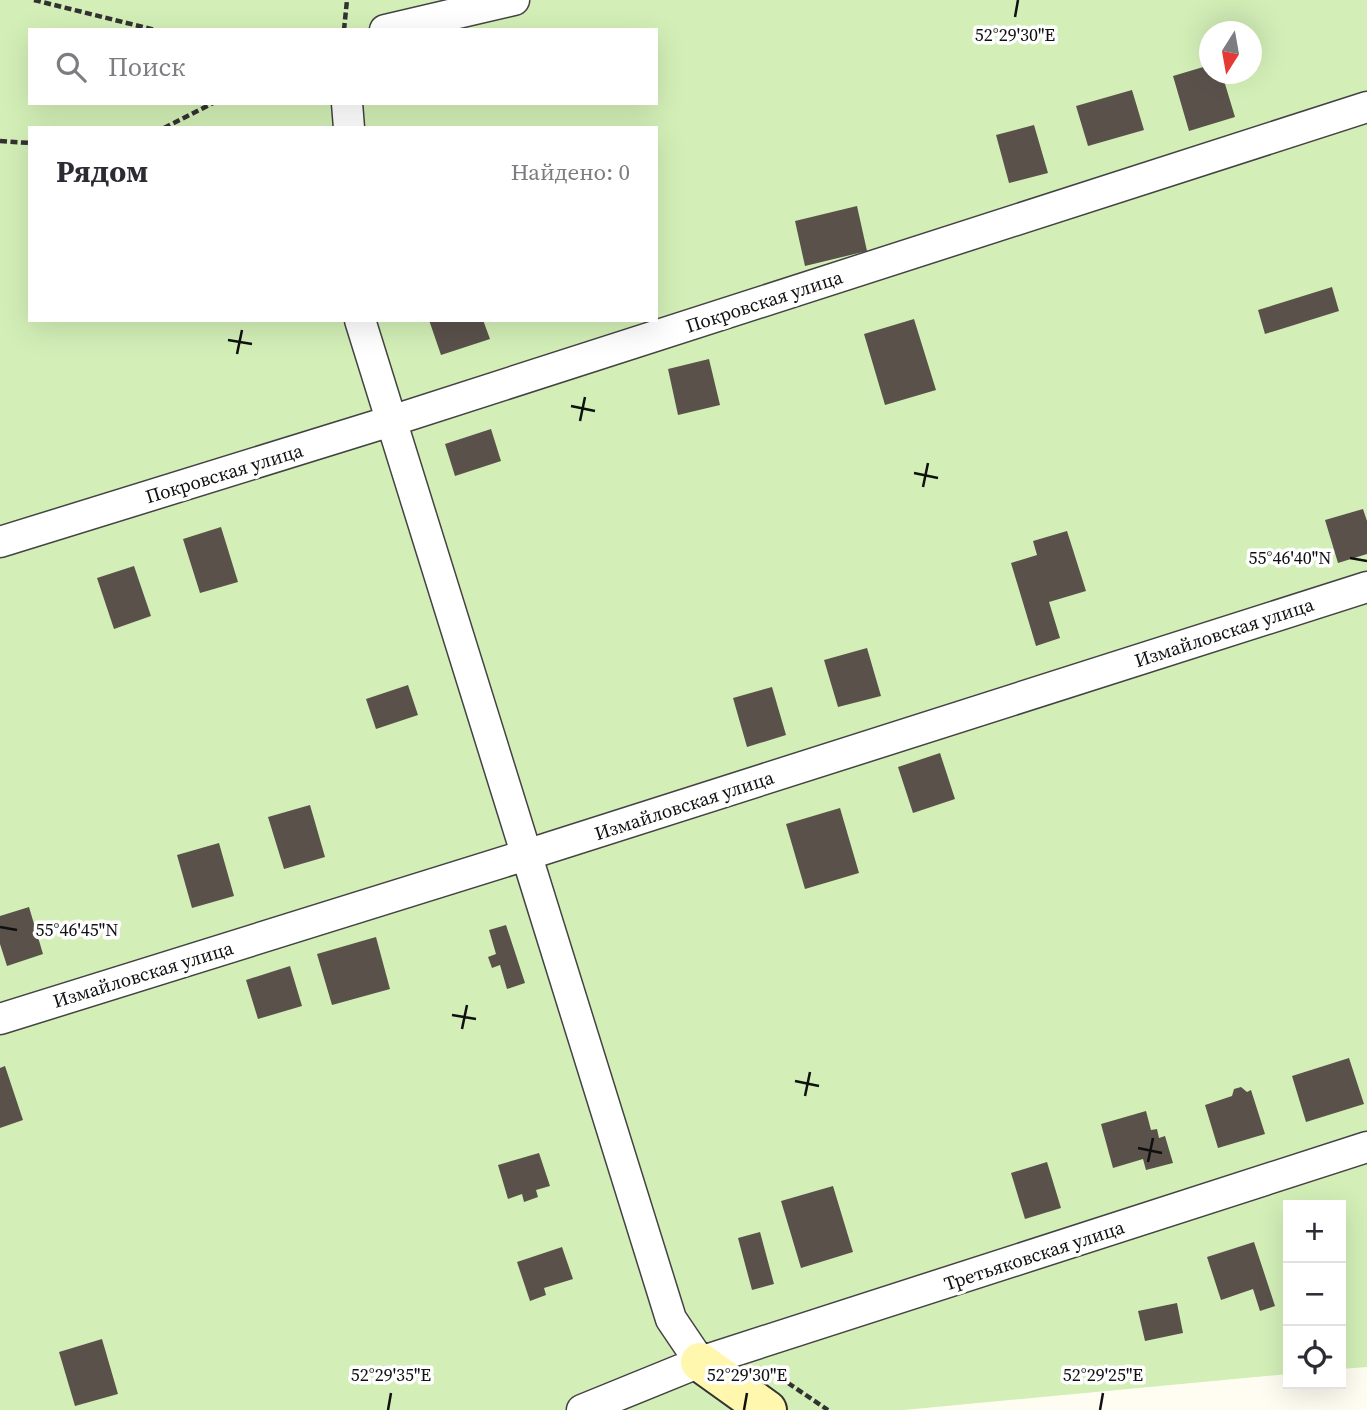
<!DOCTYPE html>
<html lang="ru">
<head>
<meta charset="utf-8">
<style>
  :root { --surface:#fff; --page:#f7f7f7; --text:#2b2b33; --muted:#7c7c81; --line:#e1e1e2 }
  body { margin:0; font-family:"Source Serif 4",serif; background:var(--page); color:var(--text) }
  .controls { position:absolute; right:21px; bottom:21px; display:grid; overflow:hidden; border-radius:0px; box-shadow:0 7px 28px #0002 }
  .controls button { width:63px; height:63px; display:grid; place-items:center; padding:0; border:0; border-bottom:2px solid var(--line); background:var(--surface); color:var(--text); font:35px sans-serif }
  .compass { position:absolute; left:1199px; top:21px; width:63px; height:63px; border-radius:50%; background:var(--surface); box-shadow:0 7px 28px #0002; rotate:191deg }
  .list { margin:0; padding:0; list-style:none }
  h2 { display:flex; justify-content:space-between; align-items:center; height:91px; margin:0; padding:0 28px; font-size:30px }
  h2 small { font-size:23px; font-weight:400; color:var(--muted) }
  .icon { flex:none; width:38px; height:38px; fill:none; stroke:currentColor; stroke-width:2; stroke-linecap:round; stroke-linejoin:round }
  .map { position:relative; flex:none; width:1367px; height:1410px; overflow:hidden }
  .search { position:absolute; background:var(--surface); box-shadow:0 7px 28px #0002; left:28px; top:28px; width:630px; height:77px; display:flex; align-items:center; gap:18px; box-sizing:border-box; padding:0 24px; border-radius:0px; color:var(--muted); font-size:26px }
  .panel { position:absolute; background:var(--surface); box-shadow:0 7px 28px #0002; left:28px; top:126px; width:630px; height:196px; border-radius:0px }
  .map>svg:first-child { display:block }
  .green { fill:#d3efb7; fill-rule:evenodd }
  .building { fill:#5a514b }
  .lines { fill:none; stroke-linecap:round; stroke-linejoin:round }
  .street-casing { stroke:#434343; stroke-width:33 }
  .secondary-casing { stroke:#323232; stroke-width:42 }
  .path { stroke:#323232; stroke-width:4.5; stroke-dasharray:7 3.5; stroke-linecap:butt }
  .street { stroke:#fff; stroke-width:30 }
  .secondary { stroke:#fff7ad; stroke-width:38 }
  .ticks { fill:none; stroke:#101010; stroke-width:2.5 }
  .labels { text-anchor:middle; stroke-width:7; stroke-linejoin:round; paint-order:stroke }
  .street-label { font-size:19px; fill:#101010; stroke:#fff }
  .ticks-label { font-size:18px; text-anchor:middle; fill:#101010; stroke:#fff; stroke-width:7; stroke-linejoin:round; paint-order:stroke }
</style>
</head>
<body>
<div class="map">
<svg width="1367" height="1410" viewBox="0 0 1367 1410">
  <rect width="100%" height="100%" fill="#fffdf2"/>
  <path class="green" d="M0,0H1367V1367L1341,1369V1205H1288V1374L904,1410H0ZM30,30H656V103H30ZM1210,32H1252V74H1210ZM30,128H656V320H30Z"/>
  <path class="building" d="M1210,65V74H1222L1235,117L1189,131L1173,76Z
    M1132,90L1144,130L1088,146L1076,106Z
    M1034,125L1048,173L1009,183L996,135Z
    M857,206L867,251L805,266L795,221Z
    M1332,287L1339,311L1265,334L1258,310Z
    M914,319L936,390L885,405L864,334Z
    M429,320H483L490,339L441,355Z
    M709,359L720,405L678,415L668,369Z
    M491,429L501,461L455,476L445,444Z
    M1363,509L1367,521V554L1338,563L1325,520Z
    M221,527L238,582L200,593L183,539Z
    M1067,531L1086,591L1049,602L1060,638L1036,646L1011,563L1037,555L1033,541Z
    M134,566L151,616L114,629L97,578Z
    M867,648L881,696L838,707L824,660Z
    M408,685L418,715L376,729L366,699Z
    M772,687L786,735L747,747L733,698Z
    M940,753L955,799L913,813L898,767Z
    M310,805L325,857L284,869L268,817Z
    M840,808L859,873L805,889L786,824Z
    M219,843L234,896L192,908L177,855Z
    M29,907L43,954L7,966L0,944V916Z
    M506,925L525,983L507,989L500,965L492,968L488,957L496,954L489,930Z
    M376,937L390,989L332,1005L317,954Z
    M290,966L302,1006L258,1019L246,980Z
    M1349,1058L1364,1104L1306,1122L1292,1076Z
    M5,1066L23,1120L0,1128V1068Z
    M1241,1087L1247,1092L1251,1090L1265,1134L1218,1148L1205,1105L1232,1096L1234,1089Z
    M1146,1111L1151,1130L1157,1129L1159,1138L1165,1136L1173,1163L1146,1170L1143,1159L1113,1168L1101,1124Z
    M539,1153L550,1186L536,1190L538,1197L524,1202L522,1194L508,1199L498,1165Z
    M1047,1162L1061,1208L1025,1219L1011,1173Z
    M833,1186L853,1252L801,1268L781,1201Z
    M760,1232L774,1284L752,1290L738,1238Z
    M1254,1242L1275,1306L1260,1311L1253,1289L1221,1300L1207,1257Z
    M562,1247L573,1279L544,1288L546,1295L530,1301L517,1262Z
    M1177,1303L1183,1333L1145,1341L1138,1311Z
    M102,1339L118,1394L75,1406L59,1352Z"/>
  <g class="lines">
    <defs>
      <path id="street" d="M385,30L514,0
        M347,103L349,128
        M360,320L671,1319L700,1362
        M0,542L391,421L1367,107
        M0,1019L526,855L1367,587
        M582,1410L700,1362L1367,1147"/>
      <path id="secondary" d="M700,1362L767,1410"/>
    </defs>
    <use href="#street" class="street-casing"/>
    <use href="#secondary" class="secondary-casing"/>
    <path class="path" d="M34,0L155,30
      M344,30L347,0
      M164,128L213,103
      M0,141L30,143
      M788,1383L828,1410"/>
    <use href="#street" class="street"/>
    <use href="#secondary" class="secondary"/>
  </g>
  <path class="ticks" d="M1015,17L1018,0M228,340L252,344M237,354L242,330M571,406L595,411M580,421L585,397M914,473L938,478M923,487L928,463M1350,558L1367,561M0,927L17,930M452,1015L476,1019M462,1029L467,1005M795,1081L819,1086M805,1096L810,1072M1138,1148L1162,1153M1148,1162L1153,1138M388,1410L391,1393M744,1410L747,1393M1100,1410L1103,1393"/>
  <g class="labels">
    <g class="street-label">
      <text transform="translate(764 301) rotate(-18)" y="7">Покровская улица</text>
      <text transform="translate(224 473) rotate(-17)" y="7">Покровская улица</text>
      <text transform="translate(1224 632) rotate(-18)" y="7">Измайловская улица</text>
      <text transform="translate(684 805) rotate(-18)" y="7">Измайловская улица</text>
      <text transform="translate(143 974) rotate(-17)" y="7">Измайловская улица</text>
      <text transform="translate(1034 1255) rotate(-18)" y="7">Третьяковская улица</text>
    </g>
  </g>
  <g class="ticks-label">
    <text x="1015" y="41">52°29'30"E</text>
    <text x="1290" y="564">55°46'40"N</text>
    <text x="77" y="936">55°46'45"N</text>
    <text x="391" y="1381">52°29'35"E</text>
    <text x="747" y="1381">52°29'30"E</text>
    <text x="1103" y="1381">52°29'25"E</text>
  </g>
</svg>
<div class="controls">
<button>+</button>
<button>−</button>
<button><svg class="icon" aria-label="locate" viewBox="0 0 24 24"><circle cx="12" cy="12" r="6"/><path d="M12 2v4M12 18v4M2 12h4M18 12h4"/></svg></button>
</div>
<svg class="compass" viewBox="-18 -18 36 36"><path d="M0-13l5 13h-10z" fill="#e53935"/><path d="M0 13l5-13h-10z" fill="#7c7c81"/></svg>
<div class="search"><svg class="icon" aria-label="search" viewBox="0 0 24 24"><circle cx="10" cy="10" r="6"/><path d="M15 15l6 6"/></svg>Поиск</div>
<section class="panel">
<h2>Рядом<small>Найдено: 0</small></h2>
<ul class="list">
</ul>
</section>
</div>
</body>
</html>
